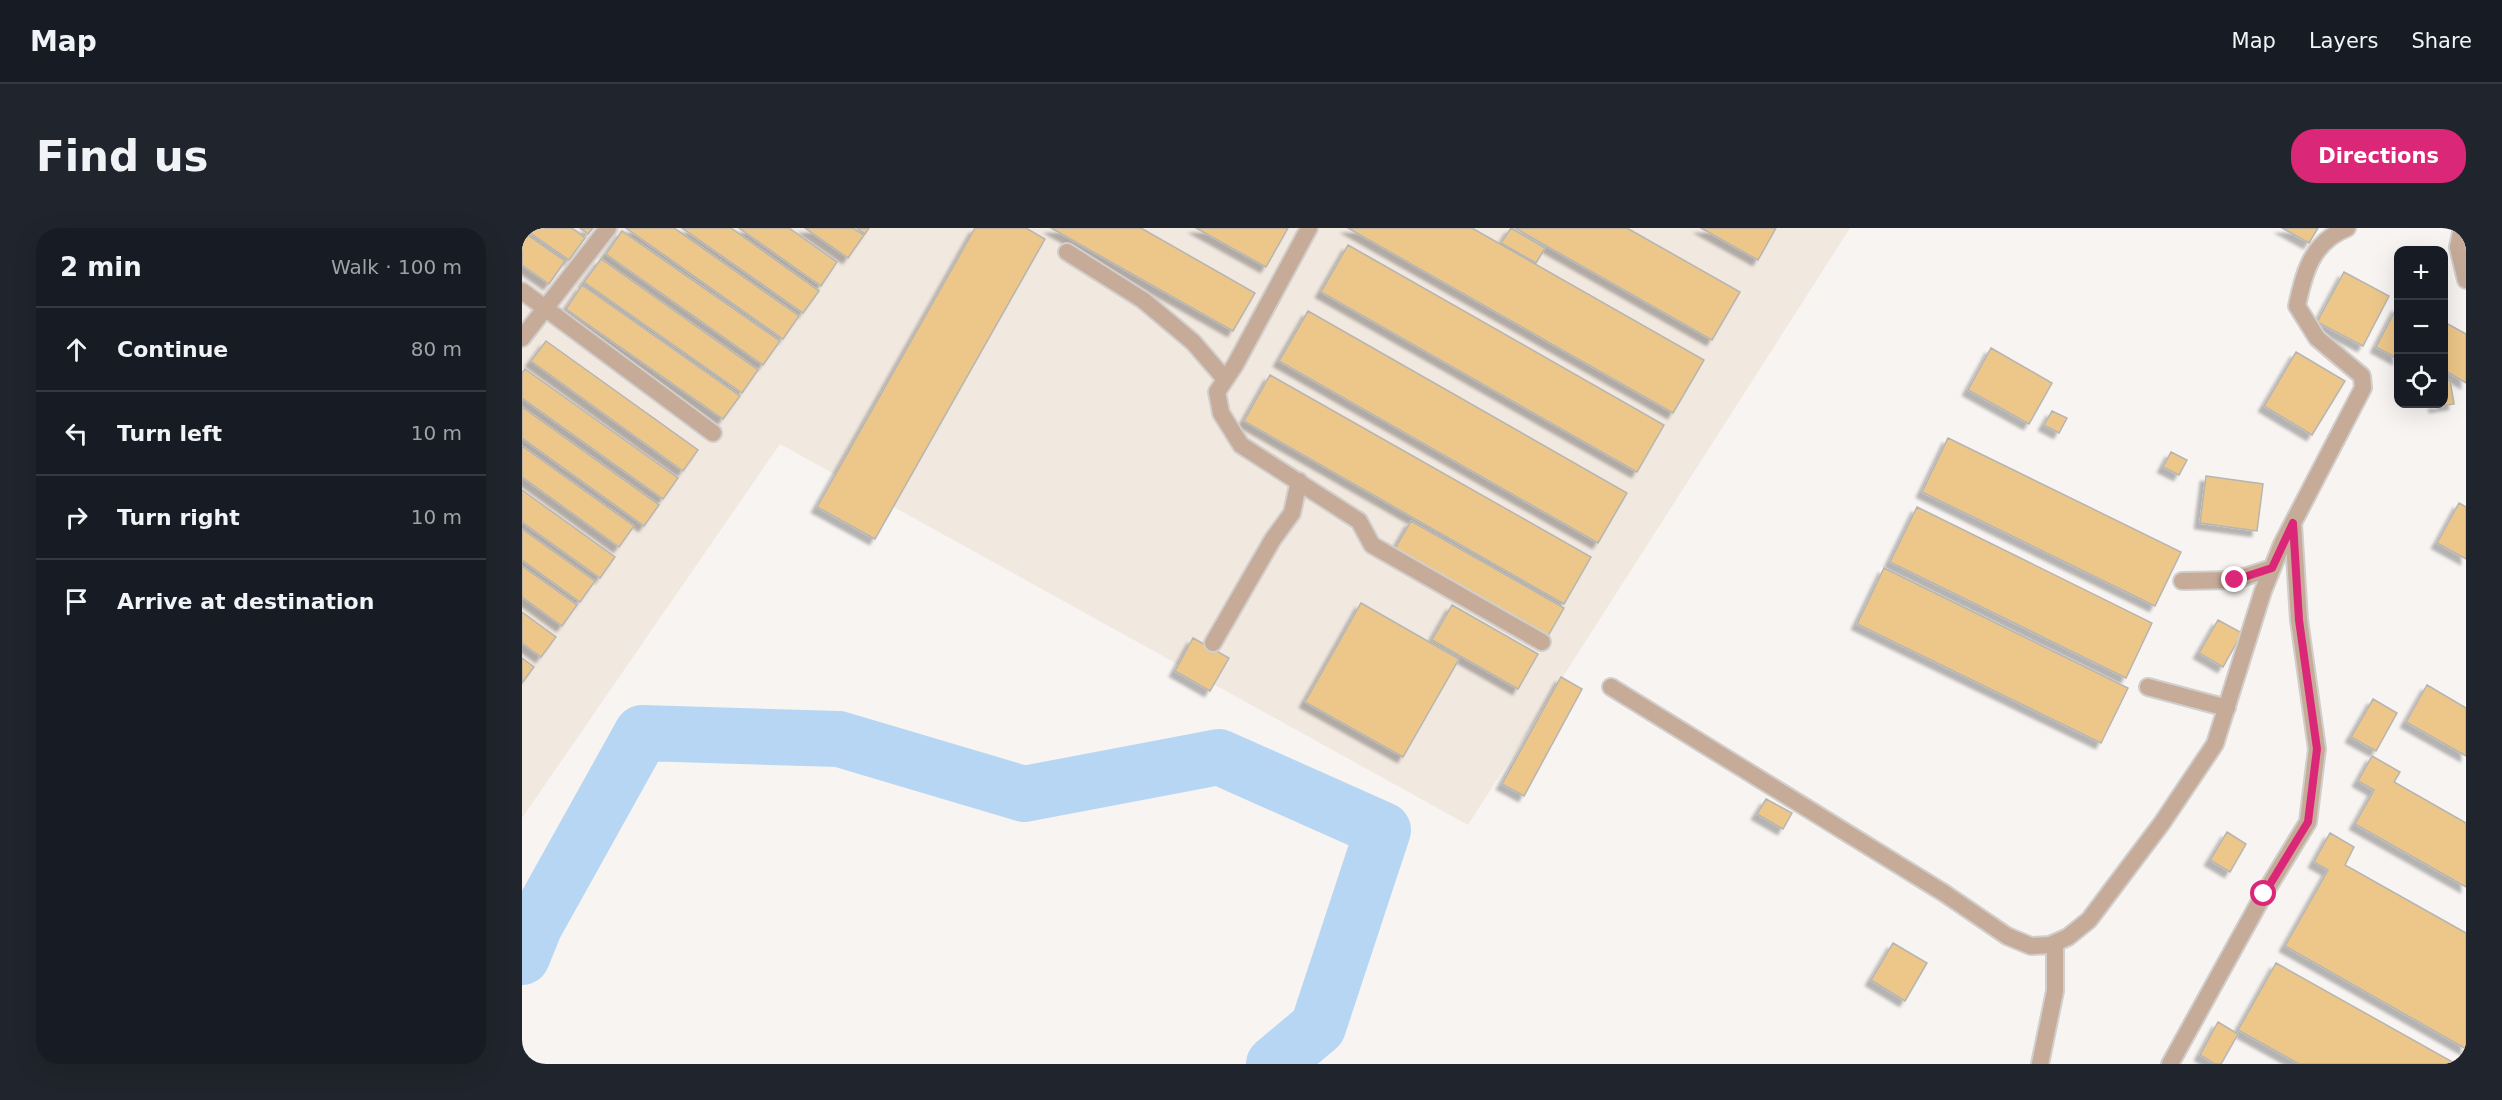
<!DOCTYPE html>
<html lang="en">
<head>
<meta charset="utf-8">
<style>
  :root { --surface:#171b24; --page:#20242c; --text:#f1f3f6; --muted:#9ea1a6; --line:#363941; --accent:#db2777 }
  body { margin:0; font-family:"DejaVu Sans",sans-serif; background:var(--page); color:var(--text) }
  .controls { position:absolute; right:18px; top:18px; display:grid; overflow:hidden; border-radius:12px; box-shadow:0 6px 24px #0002 }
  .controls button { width:54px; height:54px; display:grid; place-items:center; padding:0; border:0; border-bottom:2px solid var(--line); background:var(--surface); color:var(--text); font:30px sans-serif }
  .stop { position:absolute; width:18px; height:18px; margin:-14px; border:4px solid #db2777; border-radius:50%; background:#fff }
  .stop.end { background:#db2777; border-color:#fff; box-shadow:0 2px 6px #0008 }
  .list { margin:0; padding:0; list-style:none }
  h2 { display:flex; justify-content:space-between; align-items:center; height:78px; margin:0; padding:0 24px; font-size:26px }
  h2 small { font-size:20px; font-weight:400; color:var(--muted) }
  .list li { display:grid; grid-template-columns:39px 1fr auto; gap:18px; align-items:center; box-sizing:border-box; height:84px; padding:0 24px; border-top:2px solid var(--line) }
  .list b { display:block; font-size:22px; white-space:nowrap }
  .list em { font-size:20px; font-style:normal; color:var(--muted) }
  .icon { flex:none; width:33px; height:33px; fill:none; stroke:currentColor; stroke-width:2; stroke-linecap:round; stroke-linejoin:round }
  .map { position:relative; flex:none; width:1944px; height:836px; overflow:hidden; border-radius:24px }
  header { display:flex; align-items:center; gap:36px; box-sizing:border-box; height:84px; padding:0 30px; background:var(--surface); border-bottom:2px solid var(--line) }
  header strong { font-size:28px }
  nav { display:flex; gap:33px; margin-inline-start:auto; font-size:21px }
  .intro { display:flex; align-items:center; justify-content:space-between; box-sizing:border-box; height:144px; padding:0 36px }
  h1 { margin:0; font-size:42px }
  .button { padding:15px 27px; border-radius:24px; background:var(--accent); color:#fff; font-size:21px; font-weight:700 }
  main { display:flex; gap:36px; padding:0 36px }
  aside { flex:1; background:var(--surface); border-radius:24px; box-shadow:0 6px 24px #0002 }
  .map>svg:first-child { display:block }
  .built { fill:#f1e8e0 }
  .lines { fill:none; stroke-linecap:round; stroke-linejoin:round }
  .river { stroke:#b7d6f4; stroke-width:56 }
  .building { fill:#edc78a; stroke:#b6b5b2; stroke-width:1.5; filter:url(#shadow) }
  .lane-casing { stroke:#d1cecc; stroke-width:20 }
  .lane { stroke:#c5ab98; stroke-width:16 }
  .route { stroke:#db2777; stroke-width:8 }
</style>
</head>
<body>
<header>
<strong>Map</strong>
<nav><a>Map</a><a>Layers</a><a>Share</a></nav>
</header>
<div class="intro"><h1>Find us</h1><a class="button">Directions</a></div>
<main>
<aside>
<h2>2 min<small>Walk · 100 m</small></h2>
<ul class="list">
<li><svg class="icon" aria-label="ahead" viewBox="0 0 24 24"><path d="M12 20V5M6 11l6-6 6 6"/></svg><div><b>Continue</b></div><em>80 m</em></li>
<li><svg class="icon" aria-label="left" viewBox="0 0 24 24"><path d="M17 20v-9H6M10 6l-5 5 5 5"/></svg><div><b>Turn left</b></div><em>10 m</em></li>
<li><svg class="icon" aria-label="right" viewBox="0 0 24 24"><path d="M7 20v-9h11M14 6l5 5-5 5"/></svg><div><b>Turn right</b></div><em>10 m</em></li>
<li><svg class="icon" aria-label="arrive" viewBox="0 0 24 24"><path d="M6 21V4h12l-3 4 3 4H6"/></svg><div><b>Arrive at destination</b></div></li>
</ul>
</aside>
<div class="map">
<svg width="1944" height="836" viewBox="0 0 1944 836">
  <defs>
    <filter id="shadow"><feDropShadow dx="-5.5" dy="5.5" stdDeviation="1.5" flood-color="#0004"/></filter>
  </defs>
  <rect width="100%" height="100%" fill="#f7f4f2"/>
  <path class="built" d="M0,0H1328L946,597L258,216L0,590Z"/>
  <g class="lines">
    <path class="river" d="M0,729L13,697L120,505L317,511L502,566L697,529L861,602L796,799L752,836"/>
  </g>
  <path class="building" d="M1,0H50L63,10L47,32Z
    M58,0H71L66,6Z
    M104,0H152L277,88L261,111Z
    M160,0H209L297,63L281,85Z
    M217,0H267L315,34L299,58Z
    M283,0H331L342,7L326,30Z
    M335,0H347L343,6Z
    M453,0H504L523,11L353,311L295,279Z
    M529,0H619L733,65L711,103Z
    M674,0H766L744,39Z
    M826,0H950L1182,132L1151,185Z
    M989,0L1023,20L1014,35L979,15Z
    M993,0H1105L1218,64L1190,112Z
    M1179,0H1254L1236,32Z
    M1760,0H1796L1787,15Z
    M0,3L43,33L27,56L0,37Z
    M100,3L258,113L241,137L84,26Z
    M826,17L1142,197L1115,244L799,64Z
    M79,31L236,142L220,165L62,54Z
    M1822,44L1867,68L1841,118L1795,94Z
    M60,57L218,168L201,191L44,81Z
    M1876,77V131L1854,119Z
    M786,83L1105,265L1076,315L757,133Z
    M1924,95L1944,106V155L1922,142V99Z
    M24,113L176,222L161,243L9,133Z
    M1469,120L1530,155L1507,196L1446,162Z
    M1774,124L1823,153L1790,207L1742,178Z
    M3,141L156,250L141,271L0,170V145Z
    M748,147L1069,329L1042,376L722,193Z
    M1928,152L1932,176L1913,179L1912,176H1922V153Z
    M0,179L137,277L122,298L0,210Z
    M1530,183L1545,190L1537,205L1522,197Z
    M1426,210L1659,324L1633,378L1400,264Z
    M0,218L112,298L97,319L0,249Z
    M1649,224L1665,232L1657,247L1641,239Z
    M1684,248L1741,256L1735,303L1678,295Z
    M0,262L93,329L78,350L0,294Z
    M1937,275L1944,279V331L1915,315Z
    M1395,279L1630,395L1604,450L1368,334Z
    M889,293L1042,380L1023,413L870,326Z
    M0,301L73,353L58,374L0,332Z
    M0,338L55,377L40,398L0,369Z
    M1362,340L1606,460L1579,515L1335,396Z
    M839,375L937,431L881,529L783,474Z
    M930,377L1016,426L996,461L910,412Z
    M0,384L34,409L19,429L0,415Z
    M1696,392L1720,405L1701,439L1677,425Z
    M671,410L707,430L688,463L653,443Z
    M0,430L12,439L0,455Z
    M1039,449L1060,461L1002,568L980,556Z
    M1905,457L1944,480V528L1884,494Z
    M1851,471L1875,485L1854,523L1829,509Z
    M1850,528L1878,544L1872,554L1944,595V659L1833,596L1852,562L1836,553Z
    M1244,571L1270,585L1261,601L1235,586Z
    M1705,604L1724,616L1708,644L1688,632Z
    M1808,605L1832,619L1823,637L1944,705V821L1763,718L1806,642L1792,634Z
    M1371,715L1405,735L1383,773L1349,752Z
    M1754,735L1934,836H1777L1716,802Z
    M1696,794L1716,806L1699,836H1693L1678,827Z"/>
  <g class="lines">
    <defs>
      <path id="lane" d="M787,0L713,137L695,164L699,185L719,217L837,293L850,317L1020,414
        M1940,0L1936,19L1944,52
        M545,24L621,72L671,114L703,151
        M0,63L191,205
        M0,110L86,0
        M1660,353L1713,352L1750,340
        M691,415L751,311L770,285L777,253
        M1089,459L1422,665L1485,708L1509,718L1528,717L1546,709L1567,692L1640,595L1693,516L1741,363L1760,316L1841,160L1840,148L1795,110L1775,78C1782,44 1790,14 1825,0
        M1626,459L1705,480
        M1518,836L1533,763V715
        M1648,836L1742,666L1786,594L1795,521L1777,392L1771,296"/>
    </defs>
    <use href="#lane" class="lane-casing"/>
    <use href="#lane" class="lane"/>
  </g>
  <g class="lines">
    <path class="route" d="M1713,352L1750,340L1771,295L1777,392L1795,521L1786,594L1742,666"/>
  </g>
</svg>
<div class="controls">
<button>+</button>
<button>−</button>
<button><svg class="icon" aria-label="locate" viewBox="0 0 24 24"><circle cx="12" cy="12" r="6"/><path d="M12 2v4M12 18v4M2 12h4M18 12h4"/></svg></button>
</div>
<div class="stop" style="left:1742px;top:666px"></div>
<div class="stop end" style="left:1713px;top:352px"></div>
</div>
</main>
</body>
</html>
